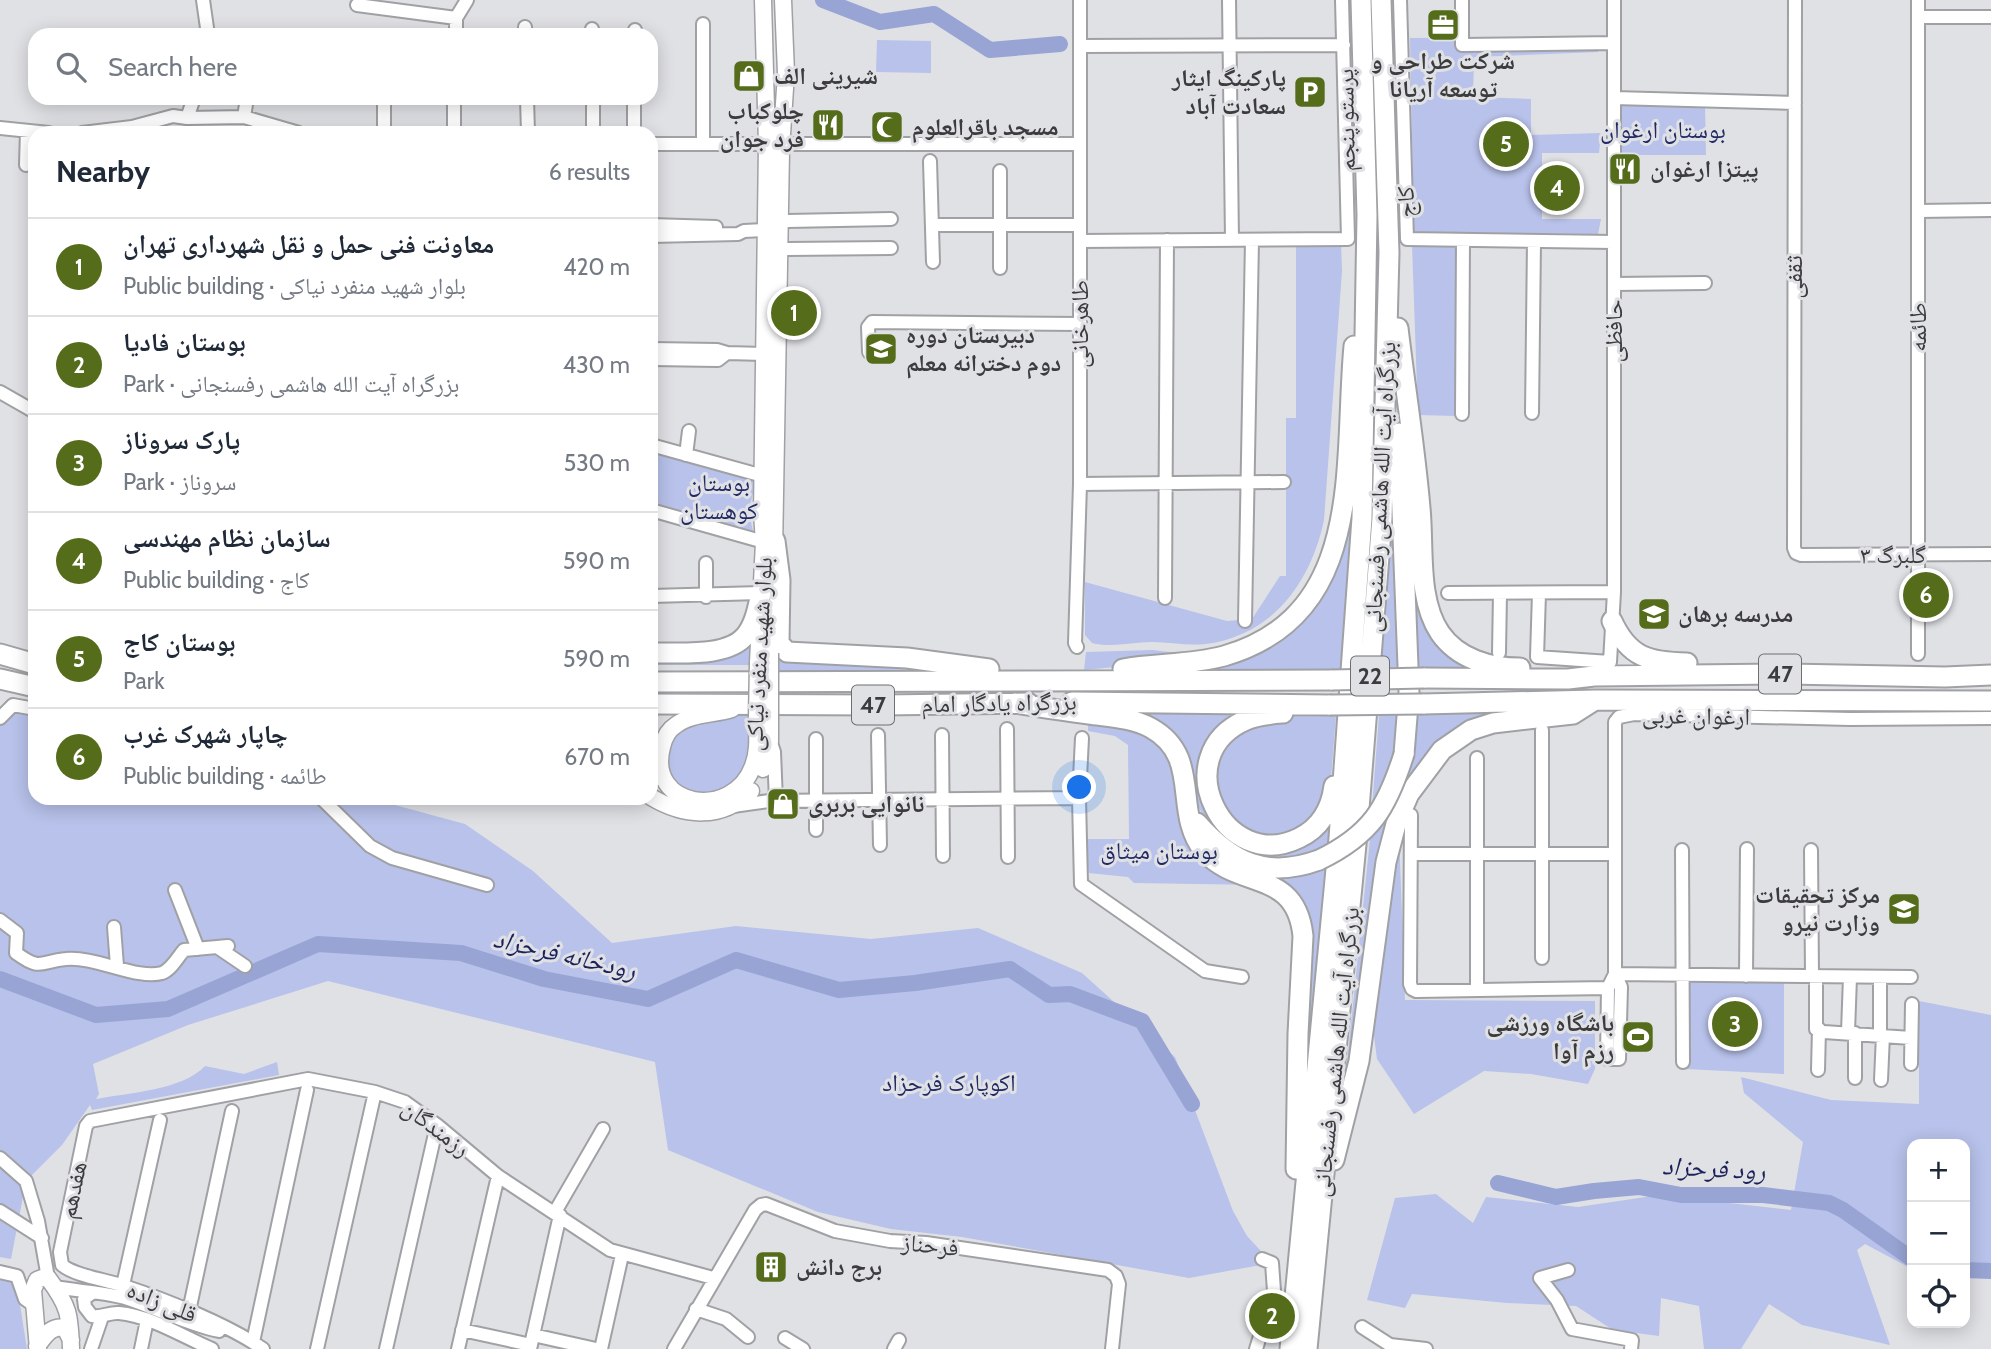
<!DOCTYPE html>
<html lang="en">
<head>
<meta charset="utf-8">
<style>
  :root { --surface:#fff; --page:#f2f2f3; --text:#1f2937; --muted:#747a83; --line:#e0e1e3; --accent:#556c1b }
  body { margin:0; font-family:Cabin,"Noto Naskh Arabic",sans-serif; background:var(--page); color:var(--text) }
  .controls { position:absolute; right:21px; bottom:21px; display:grid; overflow:hidden; border-radius:14px; box-shadow:0 4px 18px #0003 }
  .controls button { width:63px; height:63px; display:grid; place-items:center; padding:0; border:0; border-bottom:2px solid var(--line); background:var(--surface); color:var(--text); font:35px sans-serif }
  .you { position:absolute; left:1080px; top:788px; width:24px; height:24px; margin:-18px; border:5px solid #fff; border-radius:50%; background:#1a73e8; box-shadow:0 0 0 10px #1a73e833 }
  .badge { display:grid; place-items:center; width:46px; height:46px; border-radius:50%; background:var(--accent); color:#fff; font-size:23px; font-weight:700 }
  .pin { position:absolute; translate:-50% -50%; border:4px solid #fff; box-shadow:0 2px 7px #0006 }
  .list { margin:0; padding:0; list-style:none }
  h2 { display:flex; justify-content:space-between; align-items:center; height:91px; margin:0; padding:0 28px; font-size:30px }
  h2 small { font-size:23px; font-weight:400; color:var(--muted) }
  .list li { display:grid; grid-template-columns:46px 1fr auto; gap:21px; align-items:center; box-sizing:border-box; height:98px; padding:0 28px; border-top:2px solid var(--line) }
  .list b { display:block; font-size:26px; white-space:nowrap }
  .list p { margin:0; font-size:23px; white-space:nowrap; color:var(--muted) }
  .list em { font-size:23px; font-style:normal; color:var(--muted) }
  .icon { flex:none; width:38px; height:38px; fill:none; stroke:currentColor; stroke-width:2; stroke-linecap:round; stroke-linejoin:round }
  .map { position:relative; flex:none; width:1991px; height:1349px; overflow:hidden }
  .search { position:absolute; background:var(--surface); box-shadow:0 4px 18px #0003; left:28px; top:28px; width:630px; height:77px; display:flex; align-items:center; gap:18px; box-sizing:border-box; padding:0 24px; border-radius:21px; color:var(--muted); font-size:26px }
  .panel { position:absolute; background:var(--surface); box-shadow:0 4px 18px #0003; left:28px; top:126px; width:630px; height:679px; border-radius:21px }
  .map>svg:first-child { display:block }
  .green { fill:#b8c2ea }
  .lines { fill:none; stroke-linecap:round; stroke-linejoin:round }
  .river { stroke:#98a4d4; stroke-width:16 }
  .minor-casing { stroke:#a0a1a4; stroke-width:16 }
  .major-casing { stroke:#a0a1a4; stroke-width:19 }
  .highway-casing { stroke:#a0a1a4; stroke-width:23 }
  .minor { stroke:#fff; stroke-width:12 }
  .major { stroke:#fff; stroke-width:16 }
  .highway { stroke:#fff; stroke-width:19 }
  .major-bridge-casing { stroke:#a0a1a4; stroke-width:19; stroke-linecap:butt }
  .highway-bridge-casing { stroke:#a0a1a4; stroke-width:23; stroke-linecap:butt }
  .major-bridge { stroke:#fff; stroke-width:16 }
  .highway-bridge { stroke:#fff; stroke-width:19 }
  .labels { text-anchor:middle; stroke-width:6; stroke-linejoin:round; paint-order:stroke }
  .shield { fill:#e0e1e5; stroke:#6d6e70; stroke-width:2 }
  .shield-label { font-size:23px; font-weight:bold; fill:#3c3c3e }
  .poi-label { font-size:24px; font-weight:bold; fill:#3c3c3e; stroke:#e0e1e5; text-anchor:start }
  .street-label { font-size:24px; fill:#3c3c3e; stroke:#e0e1e5 }
  .park-label { font-size:24px; fill:#222963; stroke:#e0e1e5 }
  .water-label { font-size:26px; font-style:italic; fill:#1c215a; stroke:#e0e1e5 }
</style>
</head>
<body>
<div class="map">
<svg width="1991" height="1349" viewBox="0 0 1991 1349">
  <rect width="100%" height="100%" fill="#e0e1e5"/>
  <path class="green" d="M1598,37V52L1474,57L1473,97L1531,99V135L1601,133L1599,153H1542V219H1601L1598,234L1414,232L1410,38Z
    M877,40L931,41V73L876,72Z
    M1620,103L1705,105L1706,155H1621Z
    M1341,243L1342,271L1324,520C1311,582 1273,635 1206,644C1187,646 1170,642 1152,642C1133,642 1110,648 1092,643L1085,635V582L1227,621L1252,619L1280,576H1286V418H1296V244Z
    M1459,243L1456,416L1418,415L1412,245Z
    M1399,370L1432,626L1509,671H1417Z
    M1392,399L1408,671H1381Z
    M1358,444L1343,672L1127,671L1211,663L1311,602Z
    M651,452L758,481C749,499 748,515 754,534L651,506Z
    M751,643L750,665H651V660Z
    M778,647L996,672H773Z
    M1153,650L1185,654L1125,666L1084,670L1086,652Z
    M8,699L35,707V798H369L465,824L533,871L612,943L736,926L871,939L978,928L1082,973L1175,1057L1233,1211L1247,1236L1272,1263L1189,1278L962,1237L891,1229L818,1212L668,1150L655,1062L328,981L188,1025L93,1064L99,1094L96,1099C128,1093 183,1090 205,1066L244,1074L277,1062L279,1075L92,1110L90,1105L62,1145L26,1181L11,1259L0,1257V710Z
    M1295,709L1238,721L1203,792L1266,849L1332,811L1336,849L1292,862L1243,855L1206,821L1198,806L1191,768L1183,750L1085,710Z
    M1566,712L1474,725L1406,794L1340,1130L1370,839C1406,801 1411,763 1417,713Z
    M750,714L749,755L736,785L700,797L672,783L664,761L673,731L721,716Z
    M1407,714L1401,753L1371,822L1379,715Z
    M1293,716H1336L1330,791L1308,828L1264,840L1226,820L1211,771L1223,743L1261,720Z
    M1088,720L1146,734L1167,748L1181,804L1260,885L1134,883L1128,877L1089,873L1085,860L1087,839H1129L1128,745L1115,736L1088,731Z
    M1399,833L1405,1000L1595,1001V1069L1588,1084L1531,1074L1484,1071L1414,1114L1377,1059L1373,1028Z
    M1231,860L1332,863L1301,1154L1312,928L1304,907Z
    M1688,978L1784,980V1074L1686,1069Z
    M1919,1001L1991,1015V1277H1965V1144H1912V1269L1865,1244L1857,1250L1890,1345L1802,1325L1769,1304L1741,1349H1704L1699,1306L1661,1298L1659,1336L1613,1330L1576,1306L1507,1303L1412,1294L1405,1308L1367,1300L1395,1198L1436,1194L1473,1223L1486,1197L1578,1207L1659,1195L1791,1210L1803,1142L1744,1093L1741,1077L1831,1100L1919,1104Z
    M0,1276L13,1280L17,1286L27,1349H0Z"/>
  <g class="lines">
    <path class="river" d="M823,0L880,22L934,14L990,50L1060,44
      M0,979L96,1015L168,1009L318,944L461,953L544,979L648,999L736,960L839,990L915,983L1010,969L1049,995L1070,994L1142,1021L1192,1104
      M1498,1183L1556,1197L1594,1191L1639,1187L1681,1195H1763L1829,1203L1843,1210L1912,1259
      M1965,1270L1991,1271"/>
    <defs>
      <path id="minor" d="M203,0L208,35
        M1229,0L1232,240
        M1400,0L1407,239L1614,242
        M1462,0V45L1614,43
        M1795,0L1794,548L1796,553L1801,555L1991,554
        M357,5L456,18
        M1918,17H1991
        M525,27L526,35
        M592,29V35
        M456,35V18L467,0
        M635,35V30
        M1080,46L1344,45
        M384,98V133
        M527,98L528,133
        M593,98V133
        M1614,98L1795,103
        M244,117L247,98
        M187,118L194,98
        M0,128L49,133
        M82,133L132,127L173,116L187,118L244,117L299,133
        M454,133V98
        M634,133V98
        M651,144H767
        M703,144V24
        M782,144H1080
        M930,161L933,262
        M26,165L27,131
        M1918,211L1991,210
        M787,221L891,219
        M651,225L716,227
        M932,225H1080
        M651,236L738,234L744,231L765,230
        M1080,241L1348,239L1342,0
        M787,249L891,248
        M1000,268V171
        M1614,284L1705,283
        M651,349L717,350L727,353L765,354
        M869,352L868,327L872,322L1080,324
        M651,359L718,360L727,353
        M0,392L35,412
        M1532,413L1534,241
        M1462,414L1463,240
        M651,445L763,476
        M686,455L689,431
        M1080,484L1284,482
        M651,510L764,542
        M706,563V597
        M1448,593L1614,592
        M1539,593L1537,657L1610,662L1614,592V0
        M651,596L761,593
        M1165,598L1167,240
        M1245,621L1252,240
        M1077,647L1075,643L1080,484V0
        M1499,653L1500,593
        M1918,654V0
        M0,718L13,705L35,709
        M1007,729L1008,857
        M878,735L880,845
        M942,735L943,856
        M1082,738L1079,798L1081,884L1205,971L1242,977
        M816,739V830
        M771,743L774,752L776,801
        M1477,758V989
        M321,798L370,846L392,858L487,885
        M733,806L769,801L1079,798
        M1411,815L1410,984L1412,989L1416,991L1608,988
        M1682,850L1683,1062
        M1811,850L1812,976
        M1412,854H1615
        M175,890L198,949
        M0,920L17,933L16,953C42,972 40,961 66,959C95,956 137,980 162,973C171,970 178,957 184,950L228,946
        M114,927L117,966
        M217,947L245,966
        M1542,958V730
        M1615,974L1608,988L1607,1059H1619L1621,987L1615,974V722L1619,717L1634,714L1850,719L1991,718
        M1615,974L1911,977
        M1746,976L1747,849
        M1816,976V1029L1824,1032L1911,1038
        M1848,1032L1850,977
        M1855,1033V1078
        M1880,1035V977
        M1911,1064L1912,1004
        M1818,1070L1819,1029
        M1881,1080L1883,1035
        M0,1158L26,1181L38,1221L48,1278
        M0,1211L42,1238
        M555,1212L603,1129
        M1568,1270L1540,1278L1557,1300L1572,1329L1632,1340L1631,1349
        M0,1272L17,1276L25,1299L35,1306
        M123,1285L160,1120
        M54,1287C78,1291 102,1292 125,1298C157,1308 186,1324 219,1331
        M92,1293L84,1299L85,1307L92,1316C102,1318 109,1312 119,1313C151,1316 183,1337 212,1349
        M696,1309L726,1319L748,1337
        M189,1311L232,1111
        M1362,1327L1390,1345
        M462,1330L531,1345
        M533,1335L596,1349
        M785,1338L803,1349
        M253,1342L307,1090
        M1390,1345L1426,1349
        M91,1349L102,1317
        M141,1349L147,1320
        M263,1349C229,1325 164,1299 124,1286C107,1280 75,1276 62,1265L60,1252L86,1126L90,1121L308,1079L375,1092L405,1102L437,1125L498,1176L610,1250L713,1278
        M317,1349L375,1092
        M386,1349L437,1125
        M458,1349L498,1176
        M530,1349L560,1215
        M601,1349L622,1255
        M674,1349L755,1210L761,1205L766,1204L835,1231L890,1241L926,1243L1108,1270L1116,1276L1119,1284L1112,1349
        M894,1349L899,1340
        M1256,1349L1274,1291L1272,1263L1262,1259"/>
      <path id="major" d="M774,552L781,150L786,73L783,0
        M758,663L764,542L762,514L767,144L763,0
        M732,709C714,715 692,713 676,725C668,730 664,738 662,747C646,808 733,821 753,766C759,751 757,734 757,718
        M763,769L770,741V719
        M651,797C684,817 722,820 751,791
        M37,1346C45,1336 51,1325 65,1328L71,1340
        M38,1349L33,1290L37,1280L45,1277L48,1278C69,1306 70,1315 71,1349"/>
      <path id="highway" d="M1398,328C1405,387 1415,448 1420,508C1424,547 1417,599 1440,633C1458,659 1490,668 1520,668
        M1399,433L1409,692L1404,754
        M775,541L780,580L779,643L787,652L907,658L989,669
        M1612,621C1629,658 1649,662 1687,663
        M651,653C679,652 728,658 746,635C755,624 758,607 761,593
        M0,654L35,664
        M1123,669C1156,663 1191,665 1224,656C1367,615 1343,463 1354,346
        M1424,678L1568,679L1594,676L1788,674L1945,677L1991,675
        M0,679L35,687
        M651,682L1332,680
        M1072,702L1330,705
        M1015,703C1039,707 1064,711 1089,714C1110,717 1133,718 1151,728C1203,757 1172,812 1204,851C1238,890 1296,868 1303,936L1298,1034L1296,1169
        M651,704L882,705L1028,703
        M1423,704L1595,700L1991,701
        M1283,713C1271,714 1257,715 1246,720C1165,755 1224,875 1299,838C1320,828 1331,809 1334,786
        M1197,823C1232,863 1267,879 1319,860
        M1334,1160L1359,1061L1386,862L1396,824L1409,794L1442,750L1471,730L1493,723L1573,714L1595,700
        M1290,1349L1339,838L1362,518L1367,215L1361,0
        M1307,1349L1357,834L1382,518L1389,253L1381,0"/>
    </defs>
    <use href="#minor" class="minor-casing"/>
    <use href="#major" class="major-casing"/>
    <use href="#highway" class="highway-casing"/>
    <use href="#minor" class="minor"/>
    <use href="#major" class="major"/>
    <use href="#highway" class="highway"/>
    <defs>
      <path id="major-bridge" d="M770,653V719
        M757,718L758,663"/>
      <path id="highway-bridge" d="M1332,680L1424,678
        M1330,705L1423,704
        M1319,860C1371,835 1387,808 1404,754"/>
    </defs>
    <use href="#major-bridge" class="major-bridge-casing"/>
    <use href="#highway-bridge" class="highway-bridge-casing"/>
    <use href="#major-bridge" class="major-bridge"/>
    <use href="#highway-bridge" class="highway-bridge"/>
  </g>
  <defs>
    <symbol id="office-square" viewBox="-11 -11 22 22"><rect x="-9" y="-9" width="18" height="18" rx="4" fill="#556c1b" stroke="#e0e1e5"/><path d="M-6-3h4V-5.5h4V-3h4V5H-6ZM-1-4.5V-3h2v-1.5ZM-6 0V1H6V0Z" fill="#fff"/></symbol>
    <symbol id="shop-square" viewBox="-11 -11 22 22"><rect x="-9" y="-9" width="18" height="18" rx="4" fill="#556c1b" stroke="#e0e1e5"/><path d="M-5-2.5h2.3a2.7 3.5 0 0 1 5.4 0H5L5.5 6h-11ZM-1.5-2.5h3a1.5 2.3 0 0 0-3 0Z" fill="#fff"/></symbol>
    <symbol id="parking-square" viewBox="-11 -11 22 22"><rect x="-9" y="-9" width="18" height="18" rx="4" fill="#556c1b" stroke="#e0e1e5"/><path d="M-3.5-5.5H1a3.5 3.5 0 0 1 0 7H-1V5.5H-3.5ZM-1-3.4V-.6H.8a1.4 1.4 0 0 0 0-2.8Z" fill="#fff"/></symbol>
    <symbol id="restaurant-square" viewBox="-11 -11 22 22"><rect x="-9" y="-9" width="18" height="18" rx="4" fill="#556c1b" stroke="#e0e1e5"/><path d="M-5-6h1v4h1v-4h1v4h1v-4h1v5L-1.5 .5V6h-2V.5L-5-1ZM5-6V6H3V1.5H1.5Q1.5-4 5-6Z" fill="#fff"/></symbol>
    <symbol id="mosque-square" viewBox="-11 -11 22 22"><rect x="-9" y="-9" width="18" height="18" rx="4" fill="#556c1b" stroke="#e0e1e5"/><path d="M3.5-4.9A6 6 0 1 0 3.5 4.9A5 5 0 1 1 3.5-4.9Z" fill="#fff"/></symbol>
    <symbol id="school-square" viewBox="-11 -11 22 22"><rect x="-9" y="-9" width="18" height="18" rx="4" fill="#556c1b" stroke="#e0e1e5"/><path d="M0-5L7-2L0 1L-7-2ZM-4 1L0 2.5L4 1V4Q0 6-4 4Z" fill="#fff"/></symbol>
    <symbol id="university-square" viewBox="-11 -11 22 22"><rect x="-9" y="-9" width="18" height="18" rx="4" fill="#556c1b" stroke="#e0e1e5"/><path d="M0-5L7-2L0 1L-7-2ZM-4 1L0 2.5L4 1V4Q0 6-4 4Z" fill="#fff"/></symbol>
    <symbol id="stadium-square" viewBox="-11 -11 22 22"><rect x="-9" y="-9" width="18" height="18" rx="4" fill="#556c1b" stroke="#e0e1e5"/><path d="M0-5a6.5 5 0 1 0 0 10a6.5 5 0 1 0 0-10ZM-3.5-1.8h7v3.6h-7Z" fill="#fff"/></symbol>
    <symbol id="building-square" viewBox="-11 -11 22 22"><rect x="-9" y="-9" width="18" height="18" rx="4" fill="#556c1b" stroke="#e0e1e5"/><path d="M-4-6H4V6H1V3H-1V6H-4ZM-2.5-4.3h1.7v1.8h-1.7ZM.8-4.3h1.7v1.8H.8ZM-2.5-1h1.7V.8h-1.7ZM.8-1h1.7V.8H.8Z" fill="#fff"/></symbol>
  </defs>
  <g fill-rule="evenodd">
    <use href="#office-square" x="1424" y="6" width="38" height="38"/>
    <use href="#shop-square" x="730" y="57" width="38" height="38"/>
    <use href="#parking-square" x="1291" y="73" width="38" height="38"/>
    <use href="#restaurant-square" x="809" y="106" width="38" height="38"/>
    <use href="#mosque-square" x="868" y="108" width="38" height="38"/>
    <use href="#restaurant-square" x="1606" y="150" width="38" height="38"/>
    <use href="#school-square" x="862" y="330" width="38" height="38"/>
    <use href="#school-square" x="1635" y="595" width="38" height="38"/>
    <use href="#shop-square" x="764" y="785" width="38" height="38"/>
    <use href="#university-square" x="1885" y="890" width="38" height="38"/>
    <use href="#stadium-square" x="1619" y="1018" width="38" height="38"/>
    <use href="#building-square" x="752" y="1248" width="38" height="38"/>
  </g>
  <g class="labels">
    <g class="shield">
      <rect x="1759" y="654.5" width="42" height="39" rx="5"/>
      <rect x="1351" y="656.5" width="38" height="39" rx="5"/>
      <rect x="852" y="685.5" width="42" height="39" rx="5"/>
    </g>
    <g class="shield-label">
      <text x="1780" y="682">47</text>
      <text x="1370" y="684">22</text>
      <text x="873" y="713">47</text>
    </g>
    <g class="poi-label">
      <text x="1443" y="69" text-anchor="middle">شرکت طراحی و<tspan x="1443" dy="28">توسعه آریانا</tspan></text>
      <text x="774" y="84">شیرینی الف</text>
      <text x="1286" y="86" text-anchor="end">پارکینگ ایثار<tspan x="1286" dy="28">سعادت آباد</tspan></text>
      <text x="804" y="119" text-anchor="end">چلوکباب<tspan x="804" dy="28">فرد جوان</tspan></text>
      <text x="912" y="135">مسجد باقرالعلوم</text>
      <text x="1650" y="177">پیتزا ارغوان</text>
      <text x="906" y="343">دبیرستان دوره<tspan x="906" dy="28">دوم دخترانه معلم</tspan></text>
      <text x="1678" y="622">مدرسه برهان</text>
      <text x="808" y="812">نانوایی بربری</text>
      <text x="1880" y="903" text-anchor="end">مرکز تحقیقات<tspan x="1880" dy="28">وزارت نیرو</tspan></text>
      <text x="1614" y="1031" text-anchor="end">باشگاه ورزشی<tspan x="1614" dy="28">رزم آوا</tspan></text>
      <text x="796" y="1275">برج دانش</text>
    </g>
    <g class="street-label">
      <text transform="translate(1346 120) rotate(-91)" y="8">پرستو پنجم</text>
      <text transform="translate(1406 202) rotate(-92)" y="8">کاج</text>
      <text transform="translate(1794 277) rotate(-90)" y="8">ثقفی</text>
      <text transform="translate(1080 324) rotate(-90)" y="8">طاهرخانی</text>
      <text transform="translate(1918 327) rotate(-90)" y="8">طائمه</text>
      <text transform="translate(1614 331) rotate(-90)" y="8">حافظی</text>
      <text transform="translate(1380 487) rotate(-87)" y="8">بزرگراه آیت الله هاشمی رفسنجانی</text>
      <text x="1893" y="563">گلبرگ ۳</text>
      <text transform="translate(759 654) rotate(-87)" y="8">بلوار شهید منفرد نیاکی</text>
      <text transform="translate(999 703) rotate(-1)" y="8">بزرگراه یادگار امام</text>
      <text transform="translate(1696 716) rotate(1)" y="8">ارغوان غربی</text>
      <text transform="translate(1336 1052) rotate(-84)" y="8">بزرگراه آیت الله هاشمی رفسنجانی</text>
      <text transform="translate(436 1128) rotate(37)" y="8">رزمندگان</text>
      <text transform="translate(73 1190) rotate(-78)" y="8">هفدهم</text>
      <text transform="translate(930 1245) rotate(6)" y="8">فرحناز</text>
      <text transform="translate(162 1302) rotate(22)" y="8">قلی زاده</text>
    </g>
    <g class="park-label">
      <text x="1663" y="138">بوستان ارغوان</text>
      <text x="719" y="491">بوستان<tspan x="719" dy="28">کوهستان</tspan></text>
      <text x="1159" y="859">بوستان میثاق</text>
      <text x="949" y="1091">اکوپارک فرحزاد</text>
    </g>
    <g class="water-label">
      <text transform="translate(565 954) rotate(13)" y="9">رودخانه فرحزاد</text>
      <text transform="translate(1714 1168) rotate(3)" y="9">رود فرحزاد</text>
    </g>
  </g>
</svg>
<div class="controls">
<button>+</button>
<button>−</button>
<button><svg class="icon" aria-label="locate" viewBox="0 0 24 24"><circle cx="12" cy="12" r="6"/><path d="M12 2v4M12 18v4M2 12h4M18 12h4"/></svg></button>
</div>
<div class="you"></div>
<div class="pin badge" style="left:794px;top:313px">1</div>
<div class="pin badge" style="left:1272px;top:1316px">2</div>
<div class="pin badge" style="left:1735px;top:1024px">3</div>
<div class="pin badge" style="left:1557px;top:188px">4</div>
<div class="pin badge" style="left:1506px;top:144px">5</div>
<div class="pin badge" style="left:1926px;top:595px">6</div>
<div class="search"><svg class="icon" aria-label="search" viewBox="0 0 24 24"><circle cx="10" cy="10" r="6"/><path d="M15 15l6 6"/></svg>Search here</div>
<section class="panel">
<h2>Nearby<small>6 results</small></h2>
<ul class="list">
<li><span class="badge">1</span><div><b>معاونت فنی حمل و نقل شهرداری تهران</b><p>Public building · بلوار شهید منفرد نیاکی</p></div><em>420 m</em></li>
<li><span class="badge">2</span><div><b>بوستان فادیا</b><p>Park · بزرگراه آیت الله هاشمی رفسنجانی</p></div><em>430 m</em></li>
<li><span class="badge">3</span><div><b>پارک سروناز</b><p>Park · سروناز</p></div><em>530 m</em></li>
<li><span class="badge">4</span><div><b>سازمان نظام مهندسی</b><p>Public building · کاج</p></div><em>590 m</em></li>
<li><span class="badge">5</span><div><b>بوستان کاج</b><p>Park</p></div><em>590 m</em></li>
<li><span class="badge">6</span><div><b>چاپار شهرک غرب</b><p>Public building · طائمه</p></div><em>670 m</em></li>
</ul>
</section>
</div>
</body>
</html>
